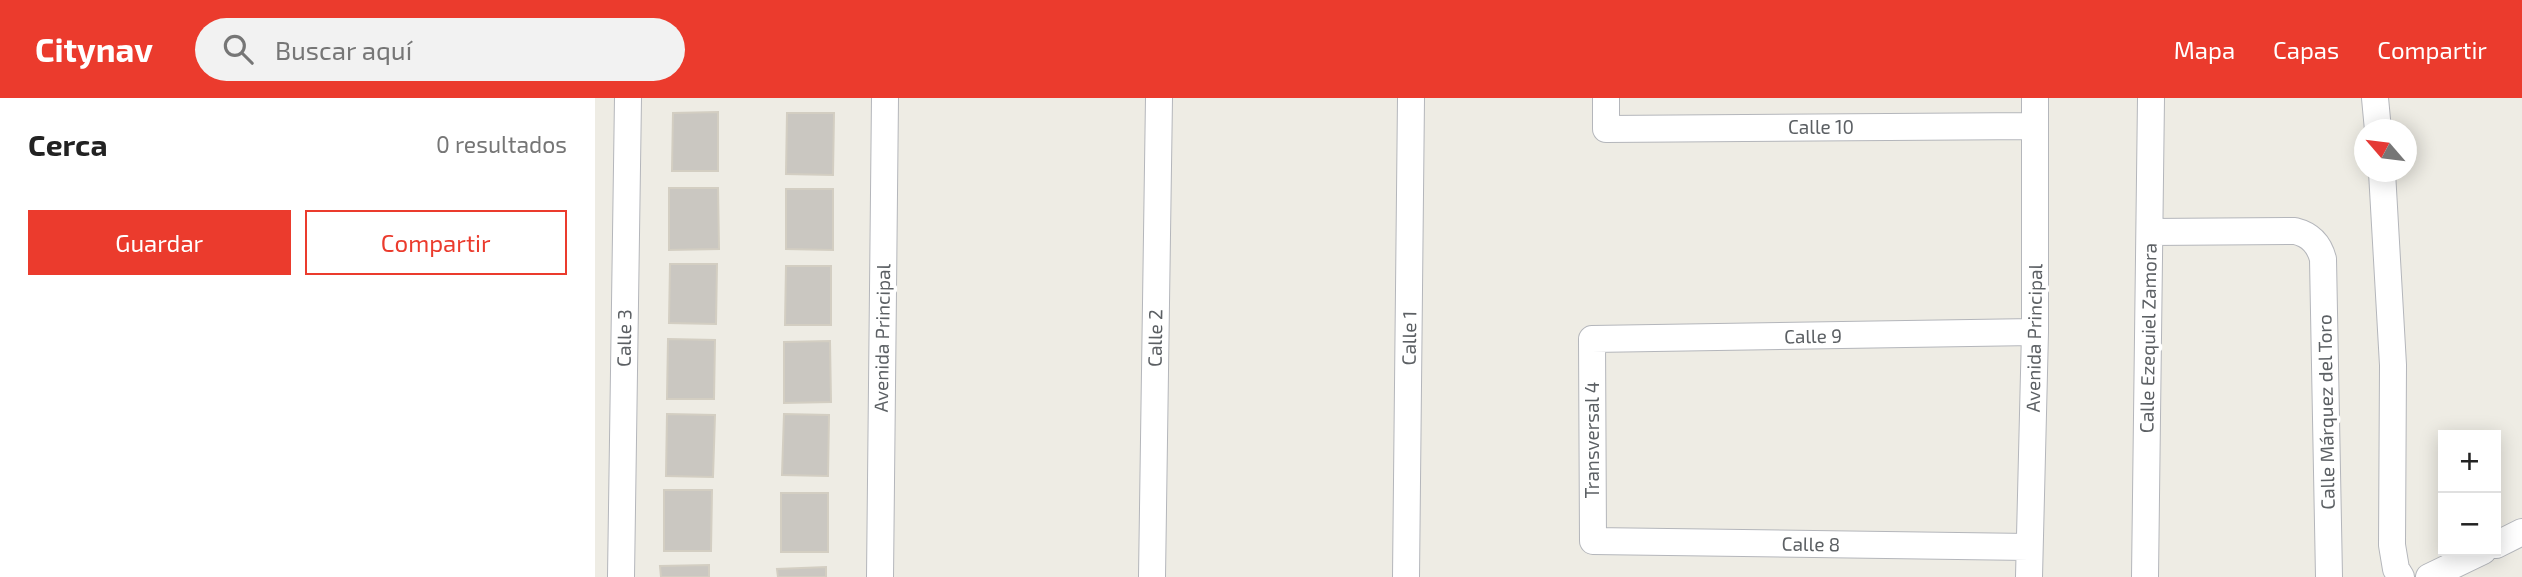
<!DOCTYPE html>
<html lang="es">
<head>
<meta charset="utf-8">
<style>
  :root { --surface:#fff; --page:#f2f2f2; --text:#222; --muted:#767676; --line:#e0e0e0; --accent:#eb3b2d }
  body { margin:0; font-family:"Exo 2",sans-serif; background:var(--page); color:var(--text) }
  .controls { position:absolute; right:21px; bottom:21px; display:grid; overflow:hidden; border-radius:0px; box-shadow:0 4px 18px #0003 }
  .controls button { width:63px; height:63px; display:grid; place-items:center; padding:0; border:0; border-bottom:2px solid var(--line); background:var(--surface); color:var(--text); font:35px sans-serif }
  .compass { position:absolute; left:1759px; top:21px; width:63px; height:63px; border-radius:50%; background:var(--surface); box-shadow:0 4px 18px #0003; rotate:298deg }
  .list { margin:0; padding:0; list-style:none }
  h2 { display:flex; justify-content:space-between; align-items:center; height:91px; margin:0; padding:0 28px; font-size:30px }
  h2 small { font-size:23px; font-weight:400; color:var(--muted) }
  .actions { display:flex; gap:14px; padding:21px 28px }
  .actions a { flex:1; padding:16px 0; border:2px solid var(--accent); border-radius:0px; text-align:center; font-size:24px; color:var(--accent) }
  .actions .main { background:var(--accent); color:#fff }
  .icon { flex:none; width:38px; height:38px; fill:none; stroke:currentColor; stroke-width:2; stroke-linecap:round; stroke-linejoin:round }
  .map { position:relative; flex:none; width:1927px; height:479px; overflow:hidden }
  header { display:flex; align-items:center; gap:42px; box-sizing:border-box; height:98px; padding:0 35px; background:var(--accent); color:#fff }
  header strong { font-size:33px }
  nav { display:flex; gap:38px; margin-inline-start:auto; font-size:24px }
  .search { width:490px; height:63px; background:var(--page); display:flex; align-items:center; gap:18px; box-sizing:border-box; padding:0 24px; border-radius:38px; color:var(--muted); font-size:26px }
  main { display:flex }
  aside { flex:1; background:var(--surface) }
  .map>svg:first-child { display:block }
  .building { fill:#cac7c1; stroke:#d3cec2; stroke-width:2 }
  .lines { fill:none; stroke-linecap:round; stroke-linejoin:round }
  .minor-casing { stroke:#b4b6bb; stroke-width:28 }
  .minor { stroke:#fff; stroke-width:26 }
  .labels { text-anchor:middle; stroke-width:7; stroke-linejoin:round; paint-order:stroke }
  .street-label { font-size:19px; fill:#5c6064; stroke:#fff }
</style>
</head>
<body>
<header>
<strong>Citynav</strong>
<div class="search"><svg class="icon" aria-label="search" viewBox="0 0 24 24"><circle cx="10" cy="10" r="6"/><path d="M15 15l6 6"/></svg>Buscar aquí</div>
<nav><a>Mapa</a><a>Capas</a><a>Compartir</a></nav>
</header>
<main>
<aside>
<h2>Cerca<small>0 resultados</small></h2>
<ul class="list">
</ul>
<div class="actions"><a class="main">Guardar</a><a>Compartir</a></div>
</aside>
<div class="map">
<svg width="1927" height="479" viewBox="0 0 1927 479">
  <rect width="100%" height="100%" fill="#eeece4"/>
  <path class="building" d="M123,14V73H77L78,15Z
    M192,15H239L238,77L191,76Z
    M74,90H123L124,151L74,152Z
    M191,91H238V152L191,151Z
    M75,166H122L121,226L74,225Z
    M191,168H236V227H190Z
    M73,241L120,242L119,301H72Z
    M235,243L236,304L189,305V244Z
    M72,316L120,317L118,379L71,378Z
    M189,316L234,317L233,378L187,377Z
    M69,392H117L116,453H69Z
    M186,395H233V454H186Z
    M114,467V479H66L65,468Z
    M231,469V479H183L182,471Z"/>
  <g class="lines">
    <defs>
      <path id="minor" d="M1011,0V31L1440,28
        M1780,0L1783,32
        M1787,74L1798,267L1797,447L1801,471L1806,479
        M1555,134L1700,133C1716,137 1724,146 1728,161L1734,479
        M1901,447L1927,434
        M1434,449L998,443L997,241L1440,234
        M26,479L33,0
        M285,479L290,0
        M557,479L564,0
        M811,479L816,0
        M1434,479L1440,234V0
        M1550,479L1556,0
        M1834,479L1888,453"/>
    </defs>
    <use href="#minor" class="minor-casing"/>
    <use href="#minor" class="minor"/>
  </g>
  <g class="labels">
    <g class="street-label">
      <text x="1226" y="36">Calle 10</text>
      <text transform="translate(1218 238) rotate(-1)" y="7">Calle 9</text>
      <text transform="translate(29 240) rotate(-89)" y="7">Calle 3</text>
      <text transform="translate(287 240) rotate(-89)" y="7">Avenida Principal</text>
      <text transform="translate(560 240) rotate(-89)" y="7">Calle 2</text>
      <text transform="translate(814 240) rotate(-89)" y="7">Calle 1</text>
      <text transform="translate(1439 240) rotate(-89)" y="7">Avenida Principal</text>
      <text transform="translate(1553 240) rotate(-89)" y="7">Calle Ezequiel Zamora</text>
      <text transform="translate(1731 314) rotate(-91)" y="7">Calle Márquez del Toro</text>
      <text transform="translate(997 342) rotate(-90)" y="7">Transversal 4</text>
      <text transform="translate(1216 446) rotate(1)" y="7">Calle 8</text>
    </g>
  </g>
</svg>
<div class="controls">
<button>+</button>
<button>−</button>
</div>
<svg class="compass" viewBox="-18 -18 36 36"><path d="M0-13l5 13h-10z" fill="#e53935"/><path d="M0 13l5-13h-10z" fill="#767676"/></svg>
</div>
</main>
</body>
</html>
